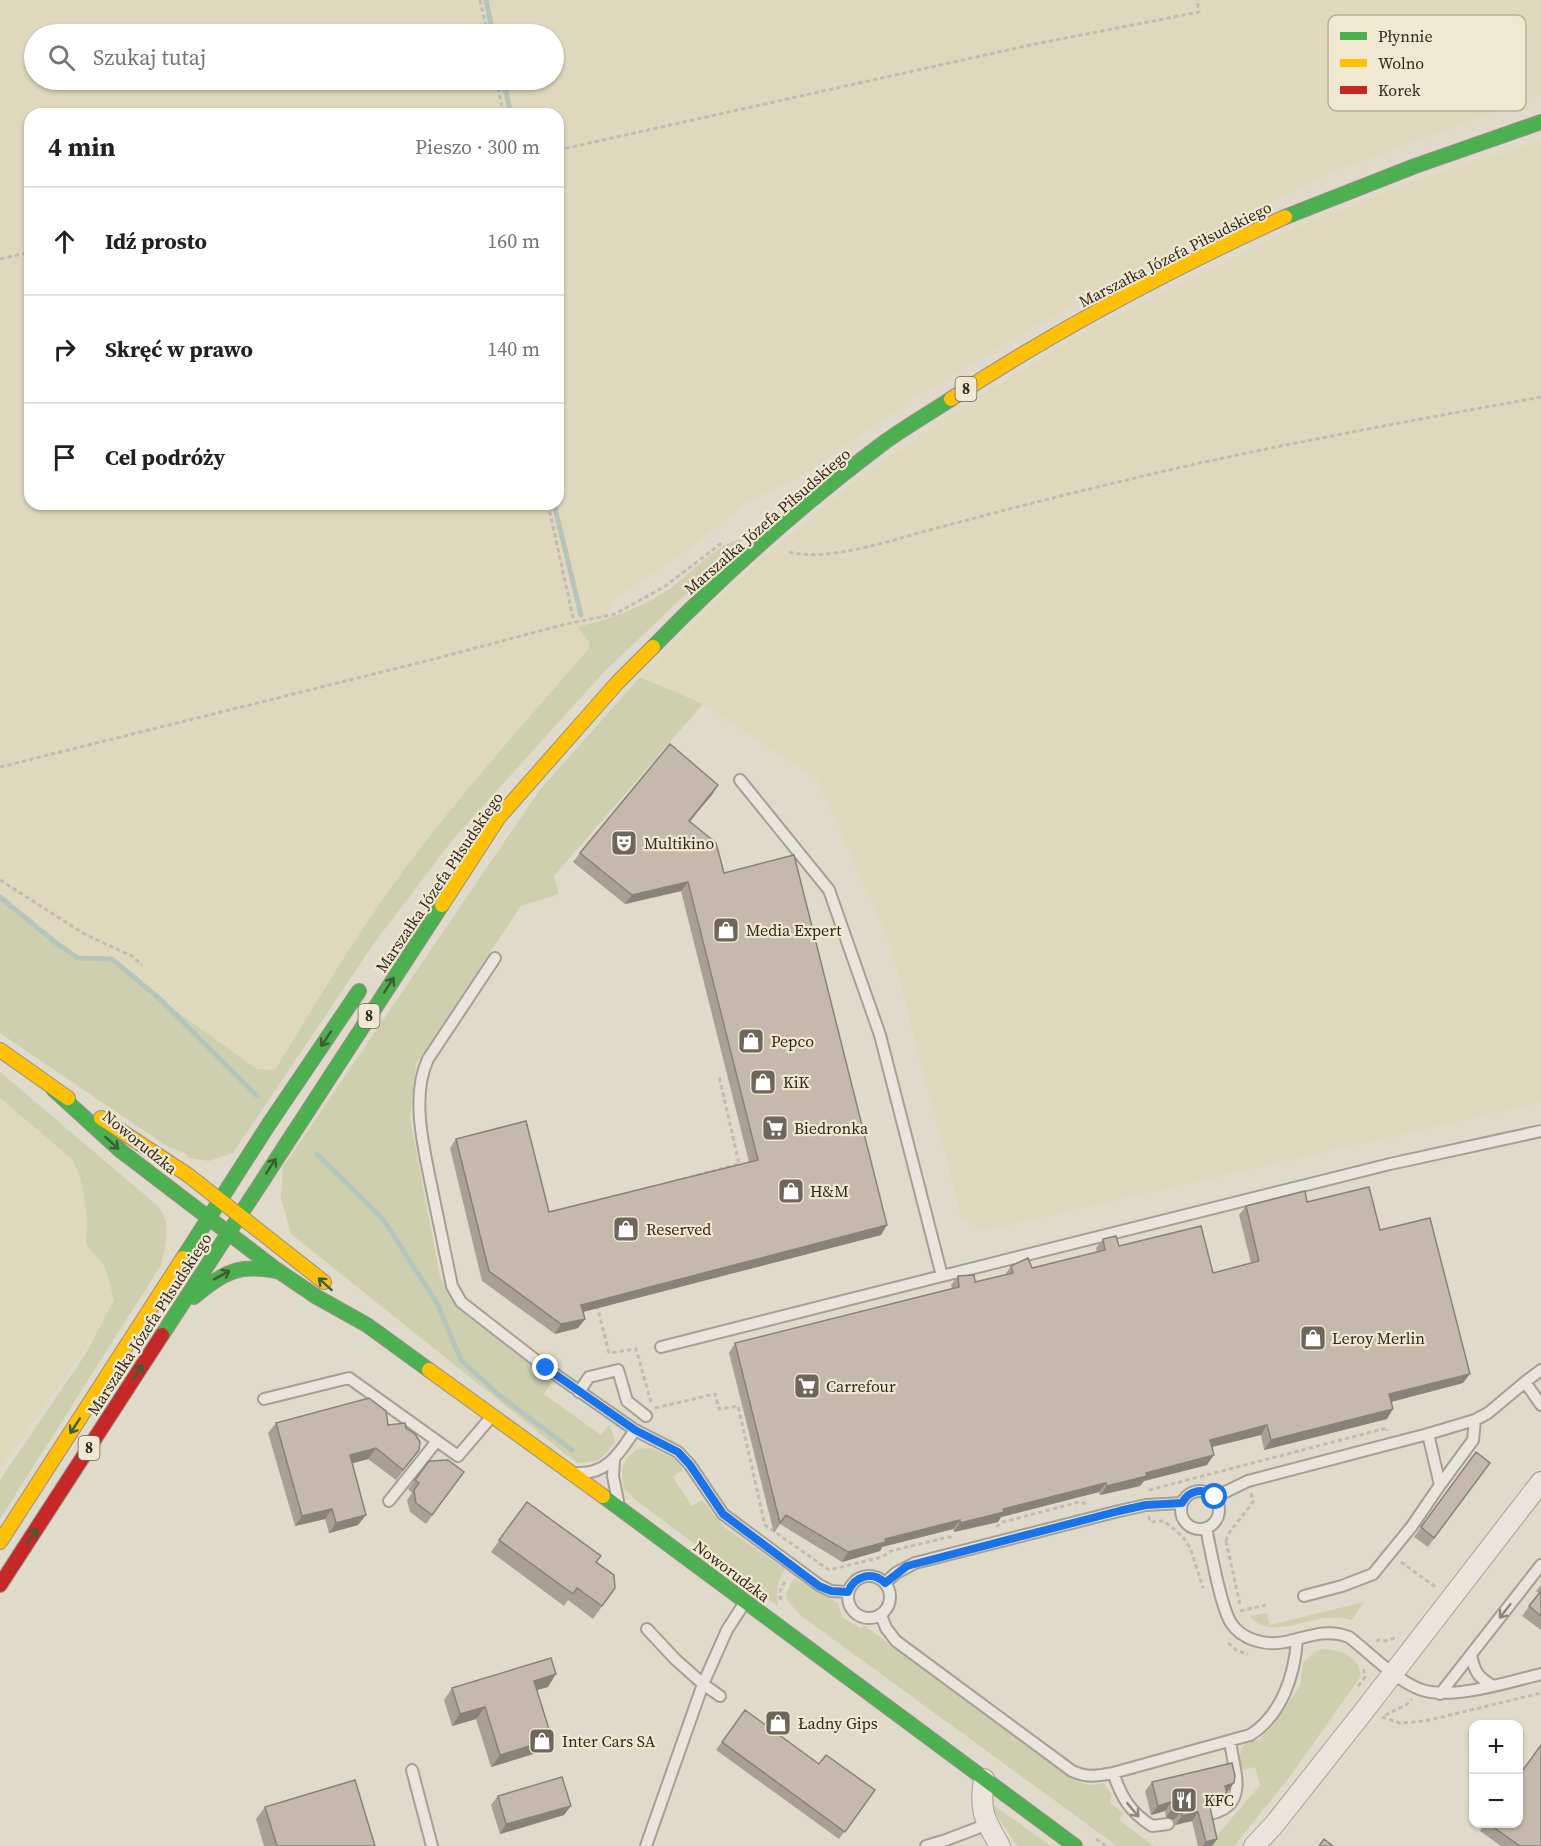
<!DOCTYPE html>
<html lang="pl">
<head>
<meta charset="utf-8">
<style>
  :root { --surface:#fff; --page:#f6f6f6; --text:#202124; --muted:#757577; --line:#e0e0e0 }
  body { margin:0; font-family:"Source Serif 4",serif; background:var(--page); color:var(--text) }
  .controls { position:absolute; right:18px; bottom:18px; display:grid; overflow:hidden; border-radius:12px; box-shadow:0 2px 4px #0004 }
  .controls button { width:54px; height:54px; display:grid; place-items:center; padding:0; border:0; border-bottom:2px solid var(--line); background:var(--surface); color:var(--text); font:30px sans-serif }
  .stop { position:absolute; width:18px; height:18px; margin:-14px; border:4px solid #1a73e8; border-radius:50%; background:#fff }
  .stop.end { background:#1a73e8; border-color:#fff; box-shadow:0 2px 6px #0008 }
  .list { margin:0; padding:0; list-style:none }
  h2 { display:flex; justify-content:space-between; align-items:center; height:78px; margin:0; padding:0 24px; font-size:26px }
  h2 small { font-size:20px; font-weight:400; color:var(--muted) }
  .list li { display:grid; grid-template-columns:39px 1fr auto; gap:18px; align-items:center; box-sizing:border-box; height:108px; padding:0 24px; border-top:2px solid var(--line) }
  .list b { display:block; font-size:22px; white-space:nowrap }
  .list em { font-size:20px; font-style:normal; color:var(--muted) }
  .icon { flex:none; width:33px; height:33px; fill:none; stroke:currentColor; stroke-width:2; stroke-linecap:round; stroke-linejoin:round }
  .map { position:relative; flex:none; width:1541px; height:1846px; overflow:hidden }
  .search { position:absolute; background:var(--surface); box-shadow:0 2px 4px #0004; left:24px; top:24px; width:540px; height:66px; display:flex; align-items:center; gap:15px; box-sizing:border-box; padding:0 21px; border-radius:33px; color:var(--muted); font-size:22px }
  .panel { position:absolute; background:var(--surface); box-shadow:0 2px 4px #0004; left:24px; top:108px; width:540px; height:402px; border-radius:18px }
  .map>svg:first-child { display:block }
  .farmland { fill:#dfd8bd; fill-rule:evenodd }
  .green { fill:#cecfaf }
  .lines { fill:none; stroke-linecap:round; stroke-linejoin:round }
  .stream { stroke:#b6c5bc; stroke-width:5 }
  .lane-casing { stroke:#a59f94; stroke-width:14 }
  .street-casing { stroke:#a59f94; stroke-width:22 }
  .fast-casing { stroke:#958f85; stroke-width:16 }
  .slow-casing { stroke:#958f85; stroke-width:16 }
  .jam-casing { stroke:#958f85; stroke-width:16 }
  .path { stroke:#c1bcb3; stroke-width:3; stroke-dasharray:4.5 3; stroke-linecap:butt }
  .lane { stroke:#e9e5dc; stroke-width:10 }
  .street { stroke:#e9e5dc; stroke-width:20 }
  .fast { stroke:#4caf50; stroke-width:14 }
  .slow { stroke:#ffc107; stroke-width:14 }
  .jam { stroke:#c62828; stroke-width:14 }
  .wall { fill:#a99f94 }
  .shaded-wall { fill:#898278 }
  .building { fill:#c4b9ac; stroke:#898278; stroke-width:1.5 }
  .oneway { stroke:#3c5e32 }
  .oneway2 { stroke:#8e867d }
  .route { stroke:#1a73e8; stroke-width:8 }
  .labels { text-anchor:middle; stroke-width:4.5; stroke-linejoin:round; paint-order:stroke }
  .shield { fill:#f1e8d1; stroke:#6b6254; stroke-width:1.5 }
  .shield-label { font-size:15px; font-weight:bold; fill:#32281e }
  .street-label { font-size:16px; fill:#32281e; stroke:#f1e8d1 }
  .poi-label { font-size:16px; fill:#32281e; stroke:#f1e8d1; text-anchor:start }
  .key { fill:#f1e8d1; stroke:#b8ae9b; stroke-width:1.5 }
  .key-label { font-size:16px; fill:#32281e }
</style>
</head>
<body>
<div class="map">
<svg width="1541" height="1846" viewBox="0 0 1541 1846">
  <rect width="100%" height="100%" fill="#e0dacb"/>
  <path class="farmland" d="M0,0H1541V94L1332,172L1125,274L910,400L802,476L746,502L688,550L616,597L603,621L579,627L590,643L589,648L486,768L328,983L275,1070L257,1069L162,1001L112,959L78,958L0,897ZM34,34H554V80H34ZM30,114H558V504H30Z
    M1541,140V1102L981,1231L961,1215L890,943L817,778L703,704L640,677L743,575L863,475L970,402L1096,325L1288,231L1409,183Z
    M0,1098L73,1160L80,1177L84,1197L87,1222L86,1244L105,1267L114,1300L92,1339L0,1468Z"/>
  <path class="green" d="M744,539L604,672L454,838L375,942L233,1153L209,1161L189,1158L186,1154L165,1145L0,1033V897L78,958L112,959L162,1001L257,1069L275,1070C316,1003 356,935 403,871C460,794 526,722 589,648L590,643L578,627C610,619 640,608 668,590C689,576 719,540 744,539Z
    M640,677L703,704L554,876L559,894L521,906L416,1064L410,1118L440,1277L450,1295L467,1316L503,1342L552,1382L544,1394L601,1435L610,1424L615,1442C602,1459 599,1463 577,1463L291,1234L281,1198L283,1167L539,791Z
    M0,1072L158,1206C172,1223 166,1245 161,1265L0,1519V1480L85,1355L114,1300L105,1267L86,1244L87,1222L84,1197L80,1177L73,1160L0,1098Z
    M650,1448L675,1459L683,1470L673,1477L692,1506L702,1500L724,1527L785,1569C777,1582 776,1591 778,1606L637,1501L623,1487L622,1468L627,1458L637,1449Z
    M794,1578L838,1603L842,1617L860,1628L865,1626L1074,1780L1089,1785L1104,1783L1112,1795L1110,1803L1124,1813L1119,1820L1154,1846H1117L800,1615L788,1601L786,1594Z
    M1364,1602L1352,1620C1318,1610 1293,1633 1265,1626C1259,1625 1254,1620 1249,1616L1267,1613L1270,1625Z
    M1322,1649C1340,1649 1359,1656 1361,1676L1288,1779L1234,1846H1202L1210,1844L1260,1785L1255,1767L1243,1770L1239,1756L1242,1747L1248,1742L1258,1740L1273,1726L1300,1686L1303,1663L1314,1652Z
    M994,1807H996L1051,1846H1017L994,1811Z"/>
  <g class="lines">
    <path class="stream" d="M486,0L493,34
      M503,80L511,114
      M554,504L581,615
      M0,897L56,943L78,958L112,959L162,1001L257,1096
      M317,1154L383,1219L437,1303L461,1360L500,1396L572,1450"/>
    <defs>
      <path id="lane" d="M740,780L829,890L880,1035L942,1276L1390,1164L1541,1131
        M495,958L428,1059C409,1099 426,1157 434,1199C440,1228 446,1257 452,1286L461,1302L546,1368L635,1430
        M661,1347L942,1276
        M1541,1370L1525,1382L1541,1405
        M579,1392L589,1377L618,1370L627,1401L646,1416
        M264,1399L349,1378L458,1456L492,1416
        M1428,1434L1475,1420
        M614,1460L613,1476L618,1501
        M578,1473C608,1474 620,1452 635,1430L678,1452L690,1465L723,1514L819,1585L831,1591L848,1592
        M1440,1485L1473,1440L1475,1420L1488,1413L1525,1382
        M1181 1510a19 19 0 1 1 38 0a19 19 0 1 1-38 0Z
        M1215,1497L1248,1481L1428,1434L1440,1485L1412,1526L1373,1574L1342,1586L1304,1596
        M389,1501L437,1441
        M1206,1528C1211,1551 1220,1605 1231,1623C1242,1640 1266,1646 1285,1642C1308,1637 1326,1628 1349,1637C1371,1654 1393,1678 1419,1689C1450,1701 1509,1682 1541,1674
        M848 1597a21 21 0 1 1 42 0a21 21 0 1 1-42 0Z
        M885,1583L896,1573L915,1563L1119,1511L1146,1505L1182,1503
        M881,1615L886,1628L896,1641L1072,1771C1087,1778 1097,1776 1113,1773L1250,1735C1282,1715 1295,1674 1297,1639
        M1471,1655C1475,1673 1478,1677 1493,1686
        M1440,1694L1541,1565
        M720,1696L703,1684L727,1630L745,1602
        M412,1770L432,1846
        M1113,1773C1122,1798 1129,1811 1152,1826L1168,1824
        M1210,1814C1250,1805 1234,1772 1230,1741
        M646,1846L703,1684L675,1659L647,1629
        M926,1846L946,1840L988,1824"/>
      <path id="street" d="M984,1779C979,1810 984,1819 1000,1846
        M1254,1846L1273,1826L1364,1711L1541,1482"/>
      <path id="fast" d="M1285,217L1415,166L1541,122
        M653,647C724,574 801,505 882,444C904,428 928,414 951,399
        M53,1089L121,1151L277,1270L317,1297L367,1325L429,1370
        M183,1258L269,1124L359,991
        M194,1297C224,1271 241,1263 280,1272
        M162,1335L442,905
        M603,1496L1075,1846"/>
      <path id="slow" d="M951,399C1058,329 1169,270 1285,217
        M442,905L499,817L618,682L653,647
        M0,1050L68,1098
        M101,1118L188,1175L324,1282
        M429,1370L603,1496
        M0,1542L183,1258"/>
      <path id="jam" d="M0,1585L162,1335"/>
    </defs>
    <use href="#lane" class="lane-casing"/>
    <use href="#street" class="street-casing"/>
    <use href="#fast" class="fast-casing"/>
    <use href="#slow" class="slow-casing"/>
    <use href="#jam" class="jam-casing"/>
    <path class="path" d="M480,0L488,34
      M497,80L503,114
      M558,150L1030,45L1199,12L1197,0
      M0,259L30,252
      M548,504L574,622
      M789,552C831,563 903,536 945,526C1008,509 1071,493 1135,478C1269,446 1405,422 1541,397
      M0,767L434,659L566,624L615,614L664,587L723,542
      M0,880L86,935L132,956L142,965
      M668,1183L739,1164L719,1076
      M597,1305L609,1353L636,1349L651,1402
      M655,1408L715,1394L719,1409L738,1406L765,1525L829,1570L882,1557L891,1551L948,1537L955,1538
      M1149,1490L1383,1429L1387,1428V1431
      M1149,1516L1150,1522L1164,1521L1182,1536L1191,1549
      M996,1527L1003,1522L1079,1502L1087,1504
      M1226,1541L1240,1605
      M1226,1541L1229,1533L1253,1502L1251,1493
      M1191,1550L1203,1588
      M1401,1562L1437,1588
      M781,1600C778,1592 782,1586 787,1579
      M1240,1611L1266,1605
      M1377,1642L1378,1640L1385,1641L1398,1637
      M1228,1643L1237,1651L1248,1654
      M1358,1686L1365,1677L1363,1667
      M1385,1715L1406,1705L1412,1699
      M1382,1717L1400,1723L1425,1721L1541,1693
      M1096,1839L1106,1846"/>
    <use href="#lane" class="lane"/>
    <use href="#street" class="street"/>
    <use href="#fast" class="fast"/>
    <use href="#slow" class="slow"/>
    <use href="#jam" class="jam"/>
  </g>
  <path class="wall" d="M718,785L690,822L724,873L881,1235L583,1312L585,1319L578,1328L555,1334L482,1281L450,1148L456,1139L549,1212L749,1162L681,891L625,904L573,862L580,853Z
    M1307,1202L1380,1230L1463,1383L1391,1402L1387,1419L1264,1450L1261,1435L1212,1447L1207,1465L1144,1481L1140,1486L1100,1495L1099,1492L1001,1517L998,1522L954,1532L953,1529L882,1547L880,1551L842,1562L780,1524L774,1533L729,1353L735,1343L952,1288L951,1285L958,1276L975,1282L1005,1275L1011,1266L1032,1268L1097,1252L1096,1248L1103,1239L1119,1246L1213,1273L1251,1263L1239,1215L1246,1206Z
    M276,1423L406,1428L419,1450L396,1480L368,1459L352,1463L358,1525L329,1533L325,1519L295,1526L268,1433Z
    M1476,1452L1490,1463L1428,1547L1414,1537Z
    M464,1472L426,1524L410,1512L407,1500L412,1493L408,1489L415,1480Z
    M527,1502L596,1562L615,1588L593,1619L568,1600L564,1606L491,1552Z
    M1541,1585V1630L1522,1616L1539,1593L1536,1591Z
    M548,1687L537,1690L543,1751L491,1767L476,1719L452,1726L444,1700L452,1688Z
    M745,1710L819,1764L875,1790L839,1839L716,1750Z
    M1152,1782L1228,1792L1220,1802L1210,1806L1217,1839L1212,1846H1198L1192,1821L1175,1825L1174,1820L1166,1817L1165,1811L1151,1815L1145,1791Z
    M498,1796L564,1815L500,1834L491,1805Z
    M265,1807L375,1846H264L256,1819Z
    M1485,1824H1518L1541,1846H1501L1480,1831Z"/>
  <path class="shaded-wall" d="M718,785L712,795L682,830L689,821Z
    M688,882L681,891L625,904L632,895Z
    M887,1225L881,1235L575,1314L581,1305Z
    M585,1319L578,1328L555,1334L561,1324Z
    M1470,1374L1463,1383L1383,1404L1389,1394Z
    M1393,1409L1387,1419L1264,1450L1271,1440Z
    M1267,1425L1261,1435L1203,1449L1210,1440Z
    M376,1448L368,1459L343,1466L350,1455Z
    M1214,1455L1207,1465L1144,1481L1140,1486L1100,1495L1107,1486L1146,1473Z
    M1106,1483L1099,1492L1001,1517L998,1522L954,1532L960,1523L1003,1509Z
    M332,1509L325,1519L295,1526L302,1516Z
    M366,1515L358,1525L329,1533L336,1523Z
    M960,1520L953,1529L882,1547L880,1551L842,1562L848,1552L885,1539Z
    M556,1674L548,1687L525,1693L534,1681Z
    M485,1707L476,1719L452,1726L460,1714Z
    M552,1739L543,1751L491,1767L500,1755Z
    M1234,1783L1220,1802L1207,1807L1209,1803L1225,1786Z
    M1171,1802L1165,1811L1151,1815L1158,1806Z
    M571,1806L564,1815L500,1834L506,1824Z
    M1173,1808L1181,1811L1174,1820L1166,1817Z
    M1198,1812L1192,1821L1175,1825L1182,1816Z
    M1217,1839L1212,1846H1203L1206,1842Z"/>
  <path class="building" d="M670,744L718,785L689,821L716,843L724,873L794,855L887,1225L581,1305L585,1319L561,1324L489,1271L456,1139L526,1121L549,1212L758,1160L688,882L632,895L580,853Z
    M1369,1187L1380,1230L1430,1218L1470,1374L1389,1394L1393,1409L1271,1440L1267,1425L1210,1440L1214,1455L1146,1473L1147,1476L1107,1486L1106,1483L1003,1509L1004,1512L960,1523V1520L885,1539L886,1542L848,1552L786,1515L780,1523L735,1343L959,1287L958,1276L974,1275L975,1282L1013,1273L1011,1266L1028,1258L1032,1268L1105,1250L1103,1239L1116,1236L1119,1246L1201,1226L1213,1273L1259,1261L1246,1206L1305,1191L1307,1202Z
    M369,1398L386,1411L388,1425L405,1423L406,1428L415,1434L420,1442L419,1450L403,1470L376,1448L350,1455L366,1515L336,1523L332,1509L302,1516L276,1423Z
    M1476,1452L1490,1463L1434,1538L1421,1527Z
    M448,1460L464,1472L432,1515L416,1503L414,1490L419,1483L415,1480L429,1461Z
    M527,1502L601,1556L596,1562L614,1575L615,1588L602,1606L577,1588L573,1594L499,1540Z
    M1541,1591V1616L1529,1606Z
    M551,1658L556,1674L534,1681L552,1739L500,1755L485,1707L460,1714L452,1688Z
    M745,1710L819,1764L826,1755L875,1790L845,1832L722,1742Z
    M1541,1745V1846H1520L1489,1824H1518V1777Z
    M1232,1763L1235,1776L1234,1783L1225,1786L1227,1793L1213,1798L1209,1803L1217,1839L1206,1842L1198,1812L1182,1816L1181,1811L1173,1808L1171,1802L1158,1806L1152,1782Z
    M562,1777L571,1806L506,1824L498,1796Z
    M355,1780L375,1846H277L265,1807Z
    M1324,1839L1333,1846H1319Z"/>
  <defs><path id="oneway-shaft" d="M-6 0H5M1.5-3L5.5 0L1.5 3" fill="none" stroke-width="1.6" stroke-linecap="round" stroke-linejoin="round" transform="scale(1.5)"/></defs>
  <g class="oneway">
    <use href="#oneway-shaft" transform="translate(389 985) rotate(-57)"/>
    <use href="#oneway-shaft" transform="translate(326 1039) rotate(124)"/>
    <use href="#oneway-shaft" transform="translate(112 1143) rotate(42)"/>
    <use href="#oneway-shaft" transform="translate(271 1166) rotate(-57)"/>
    <use href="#oneway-shaft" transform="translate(222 1275) rotate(-29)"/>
    <use href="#oneway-shaft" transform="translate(325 1284) rotate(-138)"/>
    <use href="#oneway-shaft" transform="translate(138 1372) rotate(-57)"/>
    <use href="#oneway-shaft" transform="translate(75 1426) rotate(123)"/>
    <use href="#oneway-shaft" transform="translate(32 1536) rotate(-57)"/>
  </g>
  <g class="oneway2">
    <use href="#oneway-shaft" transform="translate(1505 1611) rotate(128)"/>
    <use href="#oneway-shaft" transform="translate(1133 1810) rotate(50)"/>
  </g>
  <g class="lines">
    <path class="route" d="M546,1368L635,1430L678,1452L690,1465L723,1514L819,1586L831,1591L848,1592C855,1575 873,1571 885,1583L907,1566L1119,1511L1146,1505L1182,1503C1189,1490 1203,1487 1215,1497"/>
  </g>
  <defs>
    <symbol id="theatre-square" viewBox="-11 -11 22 22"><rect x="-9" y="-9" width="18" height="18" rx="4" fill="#6f665b" stroke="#f1e8d1"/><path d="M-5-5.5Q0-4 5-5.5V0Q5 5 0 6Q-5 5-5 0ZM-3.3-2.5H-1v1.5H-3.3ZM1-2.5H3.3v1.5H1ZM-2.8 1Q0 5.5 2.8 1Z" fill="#fff"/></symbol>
    <symbol id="shop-square" viewBox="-11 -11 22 22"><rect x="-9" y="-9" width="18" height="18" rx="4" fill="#6f665b" stroke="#f1e8d1"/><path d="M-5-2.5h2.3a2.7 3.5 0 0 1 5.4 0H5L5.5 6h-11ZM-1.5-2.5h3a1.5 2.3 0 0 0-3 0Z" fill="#fff"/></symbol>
    <symbol id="supermarket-square" viewBox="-11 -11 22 22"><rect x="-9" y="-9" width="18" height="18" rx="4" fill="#6f665b" stroke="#f1e8d1"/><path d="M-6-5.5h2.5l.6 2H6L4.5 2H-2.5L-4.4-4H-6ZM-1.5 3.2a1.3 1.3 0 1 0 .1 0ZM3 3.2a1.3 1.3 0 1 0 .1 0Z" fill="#fff"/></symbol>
    <symbol id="restaurant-square" viewBox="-11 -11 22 22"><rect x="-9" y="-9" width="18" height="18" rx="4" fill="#6f665b" stroke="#f1e8d1"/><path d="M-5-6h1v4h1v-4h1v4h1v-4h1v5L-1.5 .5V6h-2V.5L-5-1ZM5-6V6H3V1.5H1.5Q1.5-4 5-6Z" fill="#fff"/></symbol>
  </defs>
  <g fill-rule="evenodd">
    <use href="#theatre-square" x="609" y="828" width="30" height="30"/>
    <use href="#shop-square" x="711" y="915" width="30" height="30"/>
    <use href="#shop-square" x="736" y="1026" width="30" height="30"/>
    <use href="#shop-square" x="748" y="1067" width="30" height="30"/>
    <use href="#supermarket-square" x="760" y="1113" width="30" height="30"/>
    <use href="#shop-square" x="776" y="1176" width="30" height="30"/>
    <use href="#shop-square" x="611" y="1214" width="30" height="30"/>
    <use href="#shop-square" x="1298" y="1323" width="30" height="30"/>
    <use href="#supermarket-square" x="792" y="1371" width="30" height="30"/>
    <use href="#shop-square" x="763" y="1708" width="30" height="30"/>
    <use href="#shop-square" x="527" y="1726" width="30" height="30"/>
    <use href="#restaurant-square" x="1169" y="1785" width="30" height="30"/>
  </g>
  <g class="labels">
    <g class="shield">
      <rect x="955.5" y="377" width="21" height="24" rx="4.5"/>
      <rect x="358.5" y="1004" width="21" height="24" rx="4.5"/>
      <rect x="78.5" y="1436" width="21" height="24" rx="4.5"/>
    </g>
    <g class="shield-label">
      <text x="966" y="394">8</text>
      <text x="369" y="1021">8</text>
      <text x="89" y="1453">8</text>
    </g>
    <g class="street-label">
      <text transform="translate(1175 254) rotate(-27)" y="6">Marszałka Józefa Piłsudskiego</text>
      <text transform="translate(767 521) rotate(-41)" y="6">Marszałka Józefa Piłsudskiego</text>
      <text transform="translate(439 882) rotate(-56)" y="6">Marszałka Józefa Piłsudskiego</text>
      <text transform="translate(140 1142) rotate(39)" y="6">Noworudzka</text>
      <text transform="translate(149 1324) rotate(-57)" y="6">Marszałka Józefa Piłsudskiego</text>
      <text transform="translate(732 1571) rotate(37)" y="6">Noworudzka</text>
    </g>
    <g class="poi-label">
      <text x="644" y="849">Multikino</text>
      <text x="746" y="936">Media Expert</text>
      <text x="771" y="1047">Pepco</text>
      <text x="783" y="1088">KiK</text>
      <text x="794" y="1134">Biedronka</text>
      <text x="810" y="1197">H&amp;M</text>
      <text x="646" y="1235">Reserved</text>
      <text x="1332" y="1344">Leroy Merlin</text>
      <text x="826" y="1392">Carrefour</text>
      <text x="798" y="1729">Ładny Gips</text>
      <text x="562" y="1747">Inter Cars SA</text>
      <text x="1204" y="1806">KFC</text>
    </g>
  </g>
  <rect x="1328" y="15" width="198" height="96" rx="9" class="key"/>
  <rect x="1340" y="32" width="27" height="8" fill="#4caf50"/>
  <rect x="1340" y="59" width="27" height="8" fill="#ffc107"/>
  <rect x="1340" y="86" width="27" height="8" fill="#c62828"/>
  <g class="key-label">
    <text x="1378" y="42">Płynnie</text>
    <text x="1378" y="69">Wolno</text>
    <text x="1378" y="96">Korek</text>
  </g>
</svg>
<div class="controls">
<button>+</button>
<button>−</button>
</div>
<div class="stop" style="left:1215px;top:1497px"></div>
<div class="stop end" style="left:546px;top:1368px"></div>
<div class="search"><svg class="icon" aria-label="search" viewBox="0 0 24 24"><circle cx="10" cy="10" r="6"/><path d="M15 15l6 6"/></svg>Szukaj tutaj</div>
<section class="panel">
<h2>4 min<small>Pieszo · 300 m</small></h2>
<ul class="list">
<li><svg class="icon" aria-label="ahead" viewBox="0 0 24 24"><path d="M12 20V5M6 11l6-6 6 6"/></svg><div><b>Idź prosto</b></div><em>160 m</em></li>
<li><svg class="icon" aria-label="right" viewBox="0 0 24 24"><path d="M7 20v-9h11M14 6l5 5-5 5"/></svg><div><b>Skręć w prawo</b></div><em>140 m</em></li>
<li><svg class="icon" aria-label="arrive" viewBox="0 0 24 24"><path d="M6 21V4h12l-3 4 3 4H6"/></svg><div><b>Cel podróży</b></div></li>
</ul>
</section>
</div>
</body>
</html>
